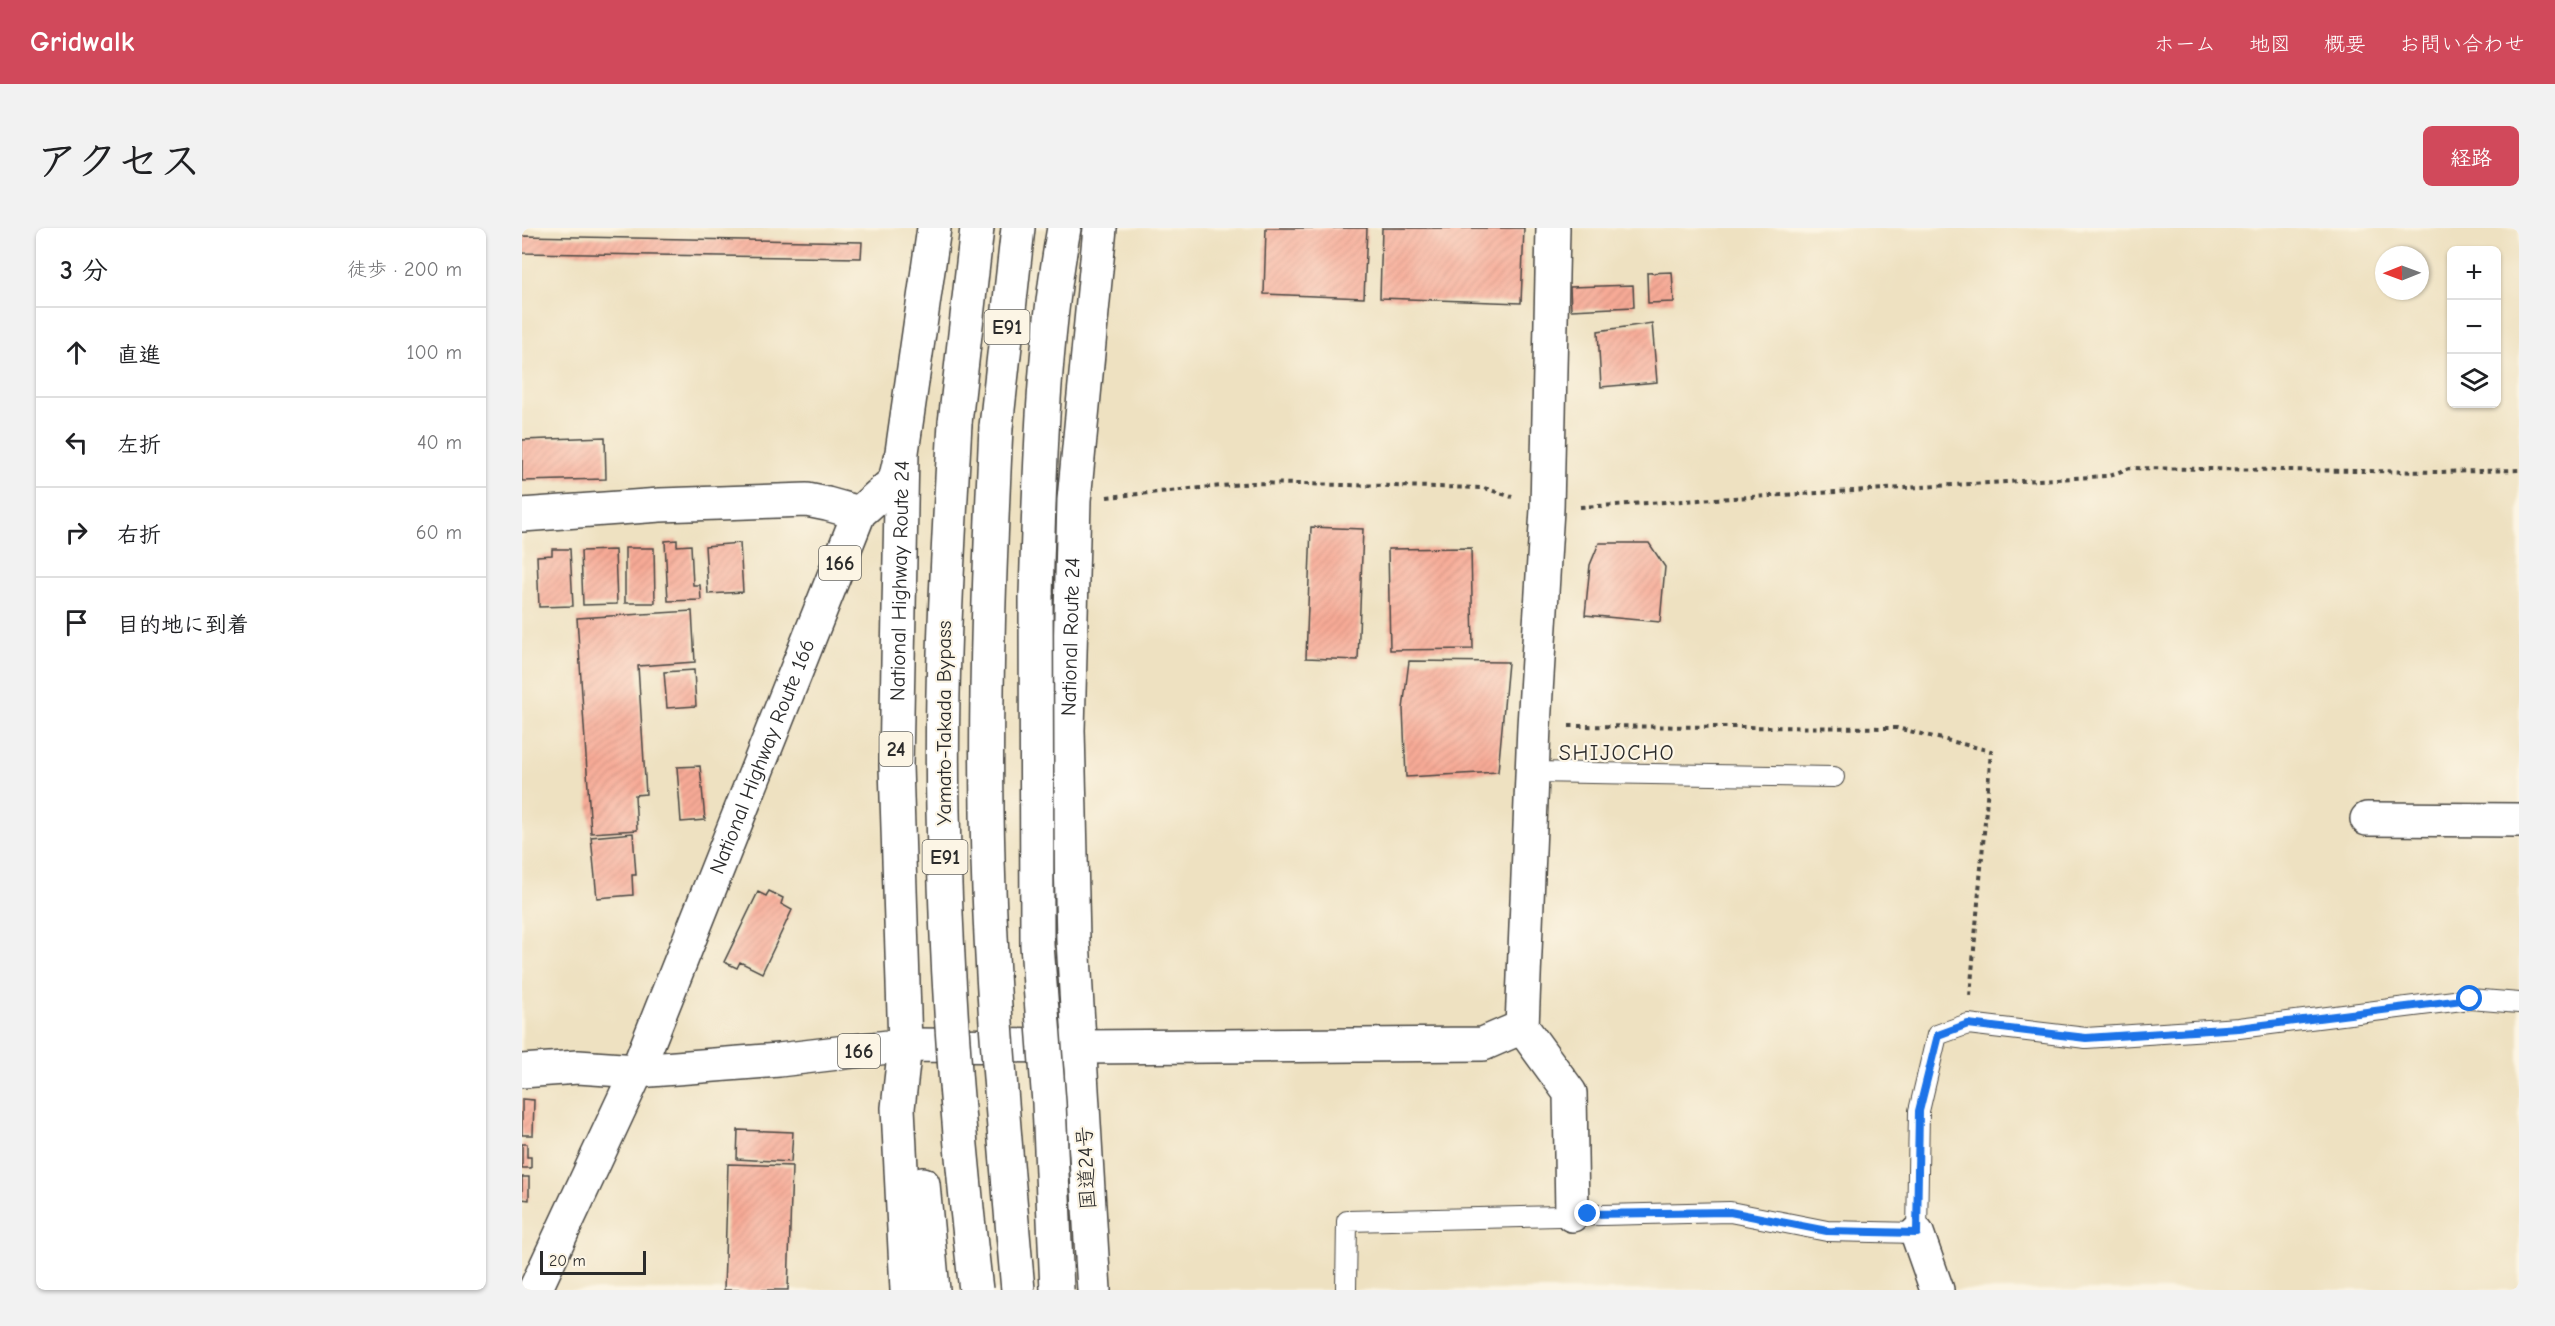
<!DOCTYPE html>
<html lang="ja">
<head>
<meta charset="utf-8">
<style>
  :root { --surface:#fff; --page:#f2f2f2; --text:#202124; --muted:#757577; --line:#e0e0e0; --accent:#d1495b }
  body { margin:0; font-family:"Comic Neue","Klee One",sans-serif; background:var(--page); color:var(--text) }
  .controls { position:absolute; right:18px; top:18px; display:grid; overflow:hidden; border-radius:9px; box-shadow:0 2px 4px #0004 }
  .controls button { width:54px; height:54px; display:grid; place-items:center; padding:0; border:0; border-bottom:2px solid var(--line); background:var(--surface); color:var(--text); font:30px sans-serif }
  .compass { position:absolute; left:1853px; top:18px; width:54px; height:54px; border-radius:50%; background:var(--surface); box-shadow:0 2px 4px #0004; rotate:269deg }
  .scale { position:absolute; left:18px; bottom:15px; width:106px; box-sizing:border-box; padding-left:6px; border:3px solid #2b2b2b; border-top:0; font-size:16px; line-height:21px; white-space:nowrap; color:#2b2b2b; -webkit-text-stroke:4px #fcf5e5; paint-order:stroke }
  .stop { position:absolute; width:18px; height:18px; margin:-14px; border:4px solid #1a73e8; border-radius:50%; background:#fff }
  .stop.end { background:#1a73e8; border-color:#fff; box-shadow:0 2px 6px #0008 }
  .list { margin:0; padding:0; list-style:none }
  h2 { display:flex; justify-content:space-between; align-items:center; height:78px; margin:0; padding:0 24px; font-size:26px }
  h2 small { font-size:20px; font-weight:400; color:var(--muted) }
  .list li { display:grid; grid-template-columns:39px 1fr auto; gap:18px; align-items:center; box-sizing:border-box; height:90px; padding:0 24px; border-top:2px solid var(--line) }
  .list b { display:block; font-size:22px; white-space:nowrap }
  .list em { font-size:20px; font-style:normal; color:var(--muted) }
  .icon { flex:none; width:33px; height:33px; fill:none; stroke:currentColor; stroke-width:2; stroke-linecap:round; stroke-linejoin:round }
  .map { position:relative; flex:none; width:1997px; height:1062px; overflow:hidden; border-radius:9px }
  header { display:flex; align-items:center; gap:36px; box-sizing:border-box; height:84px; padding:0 30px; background:var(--accent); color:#fff }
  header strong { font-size:28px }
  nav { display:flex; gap:33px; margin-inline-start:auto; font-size:21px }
  .intro { display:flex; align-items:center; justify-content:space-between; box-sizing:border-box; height:144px; padding:0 36px }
  h1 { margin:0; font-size:42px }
  .button { padding:15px 27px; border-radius:9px; background:var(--accent); color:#fff; font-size:21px; font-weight:700 }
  main { display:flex; gap:36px; padding:0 36px }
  aside { flex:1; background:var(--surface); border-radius:9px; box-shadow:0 2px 4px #0004 }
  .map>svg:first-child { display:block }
  .building { fill:url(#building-hatch) }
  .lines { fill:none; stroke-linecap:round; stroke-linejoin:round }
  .lane-casing { stroke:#484642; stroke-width:22 }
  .street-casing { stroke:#484642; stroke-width:36 }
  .highway-casing { stroke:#484642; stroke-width:36 }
  .path { stroke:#484642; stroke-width:4; stroke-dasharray:4.5 4.5; stroke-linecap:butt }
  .lane { stroke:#fff; stroke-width:20 }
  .street { stroke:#fff; stroke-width:33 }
  .highway { stroke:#fff; stroke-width:33 }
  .highway-bridge-casing { stroke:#484642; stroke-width:36; stroke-linecap:butt }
  .highway-bridge { stroke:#fff; stroke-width:33 }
  .route { stroke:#1a73e8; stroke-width:8 }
  .labels { text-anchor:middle; stroke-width:4.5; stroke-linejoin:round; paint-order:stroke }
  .shield { fill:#fcf5e5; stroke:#6a6863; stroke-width:1.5 }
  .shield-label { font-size:20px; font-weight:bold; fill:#2b2b2b }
  .street-label { font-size:21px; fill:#2b2b2b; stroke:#fcf5e5 }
  .neighbourhood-label { font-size:22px; letter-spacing:1.5px; fill:#2b2b2b; stroke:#fcf5e5 }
</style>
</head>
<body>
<header>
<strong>Gridwalk</strong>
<nav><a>ホーム</a><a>地図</a><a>概要</a><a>お問い合わせ</a></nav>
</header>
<div class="intro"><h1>アクセス</h1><a class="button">経路</a></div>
<main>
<aside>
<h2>3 分<small>徒歩 · 200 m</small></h2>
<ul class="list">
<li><svg class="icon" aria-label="ahead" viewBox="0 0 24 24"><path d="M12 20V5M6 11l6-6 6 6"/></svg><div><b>直進</b></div><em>100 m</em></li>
<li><svg class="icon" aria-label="left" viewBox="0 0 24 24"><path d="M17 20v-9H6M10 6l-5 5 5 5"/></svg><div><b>左折</b></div><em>40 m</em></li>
<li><svg class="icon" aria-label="right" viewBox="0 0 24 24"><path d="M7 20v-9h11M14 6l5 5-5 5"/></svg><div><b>右折</b></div><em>60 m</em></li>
<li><svg class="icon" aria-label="arrive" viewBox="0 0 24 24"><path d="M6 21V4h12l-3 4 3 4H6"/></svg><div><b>目的地に到着</b></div></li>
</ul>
</aside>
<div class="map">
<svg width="1997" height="1062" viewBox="0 0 1997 1062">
  <defs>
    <pattern id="building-hatch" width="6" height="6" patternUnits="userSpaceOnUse" patternTransform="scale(1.5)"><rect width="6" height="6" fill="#f7aa96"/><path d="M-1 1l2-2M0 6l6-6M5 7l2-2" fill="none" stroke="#d49281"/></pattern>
  </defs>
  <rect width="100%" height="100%" fill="#fcf5e5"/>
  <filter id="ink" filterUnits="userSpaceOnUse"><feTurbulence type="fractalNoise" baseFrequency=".0167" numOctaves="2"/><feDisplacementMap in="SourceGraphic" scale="12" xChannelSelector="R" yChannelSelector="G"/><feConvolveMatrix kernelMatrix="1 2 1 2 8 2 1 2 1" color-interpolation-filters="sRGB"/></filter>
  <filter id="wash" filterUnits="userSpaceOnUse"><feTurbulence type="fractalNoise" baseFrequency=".008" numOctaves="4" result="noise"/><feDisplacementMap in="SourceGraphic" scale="24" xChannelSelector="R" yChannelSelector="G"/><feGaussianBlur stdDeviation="1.35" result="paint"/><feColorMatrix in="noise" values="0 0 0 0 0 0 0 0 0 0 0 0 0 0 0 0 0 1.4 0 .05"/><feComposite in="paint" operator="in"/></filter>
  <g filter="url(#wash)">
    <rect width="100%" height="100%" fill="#eee1c1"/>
    <g id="blocks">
      <path class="building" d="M744,0H845L842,70L742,66Z
        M860,0H1002L999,75L858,70Z
        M0,8L340,14L339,30L0,25Z
        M1150,44L1152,74L1126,75L1125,45Z
        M1111,57L1112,79L1049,82L1048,59Z
        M1130,95L1135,154L1079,159L1076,103Z
        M83,209L84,251L0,253V212Z
        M789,299L841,301L836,432L784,430Z
        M155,312V318L169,317L171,357H178L179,372L146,373L143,313Z
        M218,315L221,364L186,366L183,318Z
        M1077,315H1127L1143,339L1138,394L1063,387L1068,337Z
        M103,320H132L133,375H103Z
        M949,320L951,421L868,422L866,321Z
        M30,321H48L51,378L17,379L15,328L30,327Z
        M93,322L95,376L61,377L59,323Z
        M170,383L173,434L116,438L124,566L113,567L115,602L69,605L55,390Z
        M887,433L986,434L976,544L884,549L881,481Z
        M172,442L174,478L145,480L142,444Z
        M178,538L183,592L159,594L155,539Z
        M111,605L114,647H110L111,667L75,670L69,609Z
        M247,663L261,670L259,676L270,682L240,745L218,734L215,740L202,734L236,664L244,668Z
        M0,871L12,872L11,907H0Z
        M216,902L271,904L269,934L215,931Z
        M0,916H5V929H9V940H0Z
        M206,936L270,938L266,1062H202Z
        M0,949H7V972L0,971Z"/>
    </g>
  </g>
  <g filter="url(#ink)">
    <use href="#blocks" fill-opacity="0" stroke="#484642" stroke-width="1.5"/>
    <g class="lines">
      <defs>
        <path id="lane" d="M1010,544L1312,549
          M824,1062L825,993L1208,984L1305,1003L1395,1005L1397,883L1415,807L1446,796L1564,810L1717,800L1948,771L1997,775"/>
        <path id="street" d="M1031,0L1025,281L1012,498L1000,799L1048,865L1050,987
          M0,287L138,277L285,272L305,276L337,285
          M1845,591L1997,592
          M559,819L961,816L1000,799
          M0,843L56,839L115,843
          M1395,1005L1415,1062"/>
        <g id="highway">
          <path d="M433,195L455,0"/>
          <path d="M474,199L496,0"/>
          <path d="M514,367C518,244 520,121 542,0"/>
          <path d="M115,843L257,832L383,817L550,818"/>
          <path d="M401,956L411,1062"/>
          <path id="s1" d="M13,1062L115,843L337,285L373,253L378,231"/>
          <path id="s2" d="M385,1062L376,880L383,817L374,538L380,224L412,0"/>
          <path id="s3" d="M572,1062L551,712L546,502L552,272L578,0"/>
        </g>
      </defs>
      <use href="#lane" class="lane-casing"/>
      <use href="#street" class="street-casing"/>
      <use href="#highway" class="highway-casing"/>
      <path class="path" d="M585,269L731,255L962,260L990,269
        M1058,279L1585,248L1608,240L1916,244L1997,242
        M1047,498L1375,500L1469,523L1448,768"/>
      <use href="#lane" class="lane"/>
      <use href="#street" class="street"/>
      <use href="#highway" class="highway"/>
      <defs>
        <path id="highway-bridge" d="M433,195C426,324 418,454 421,583C424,743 435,903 454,1062
          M474,199C468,327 463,455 465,583C467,743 482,903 496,1062
          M514,367L515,717L527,875L535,1062"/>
      </defs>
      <use href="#highway-bridge" class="highway-bridge-casing"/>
      <use href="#highway-bridge" class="highway-bridge"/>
    </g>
  </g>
  <g class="lines" filter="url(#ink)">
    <path class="route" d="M1066,986L1208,984L1305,1003L1395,1005L1397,883L1416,807L1446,796L1564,810L1717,800L1948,771"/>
  </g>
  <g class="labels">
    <g class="shield">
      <rect x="462.5" y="82" width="45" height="34" rx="4.5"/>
      <rect x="297" y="318" width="42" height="34" rx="4.5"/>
      <rect x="357.5" y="504" width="33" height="34" rx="4.5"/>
      <rect x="400.5" y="612" width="45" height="34" rx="4.5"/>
      <rect x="316" y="806" width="42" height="34" rx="4.5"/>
    </g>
    <g class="shield-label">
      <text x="485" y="106">E91</text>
      <text x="318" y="342">166</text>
      <text x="374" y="528">24</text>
      <text x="423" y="636">E91</text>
      <text x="337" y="830">166</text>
    </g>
    <g class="street-label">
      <text dy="7" stroke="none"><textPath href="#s2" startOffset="710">National Highway Route 24</textPath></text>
      <text dy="7" stroke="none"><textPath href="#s3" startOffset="654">National Route 24</textPath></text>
      <text transform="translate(422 495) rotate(-90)" y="7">Yamato-Takada Bypass</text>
      <text dy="7" stroke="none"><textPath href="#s1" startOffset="580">National Highway Route 166</textPath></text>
      <text transform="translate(564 940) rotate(-93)" y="7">国道24号</text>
    </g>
    <g class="neighbourhood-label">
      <text x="1095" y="532">SHIJOCHO</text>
    </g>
  </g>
</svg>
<div class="controls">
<button>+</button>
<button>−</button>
<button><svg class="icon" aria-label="layers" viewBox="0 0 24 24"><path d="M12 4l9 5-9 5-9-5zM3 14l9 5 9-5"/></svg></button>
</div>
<svg class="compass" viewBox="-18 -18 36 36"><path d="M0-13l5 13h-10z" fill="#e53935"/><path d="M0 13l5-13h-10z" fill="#757577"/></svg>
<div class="scale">20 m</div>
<div class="stop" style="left:1948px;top:771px"></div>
<div class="stop end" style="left:1066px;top:986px"></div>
</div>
</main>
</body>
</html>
